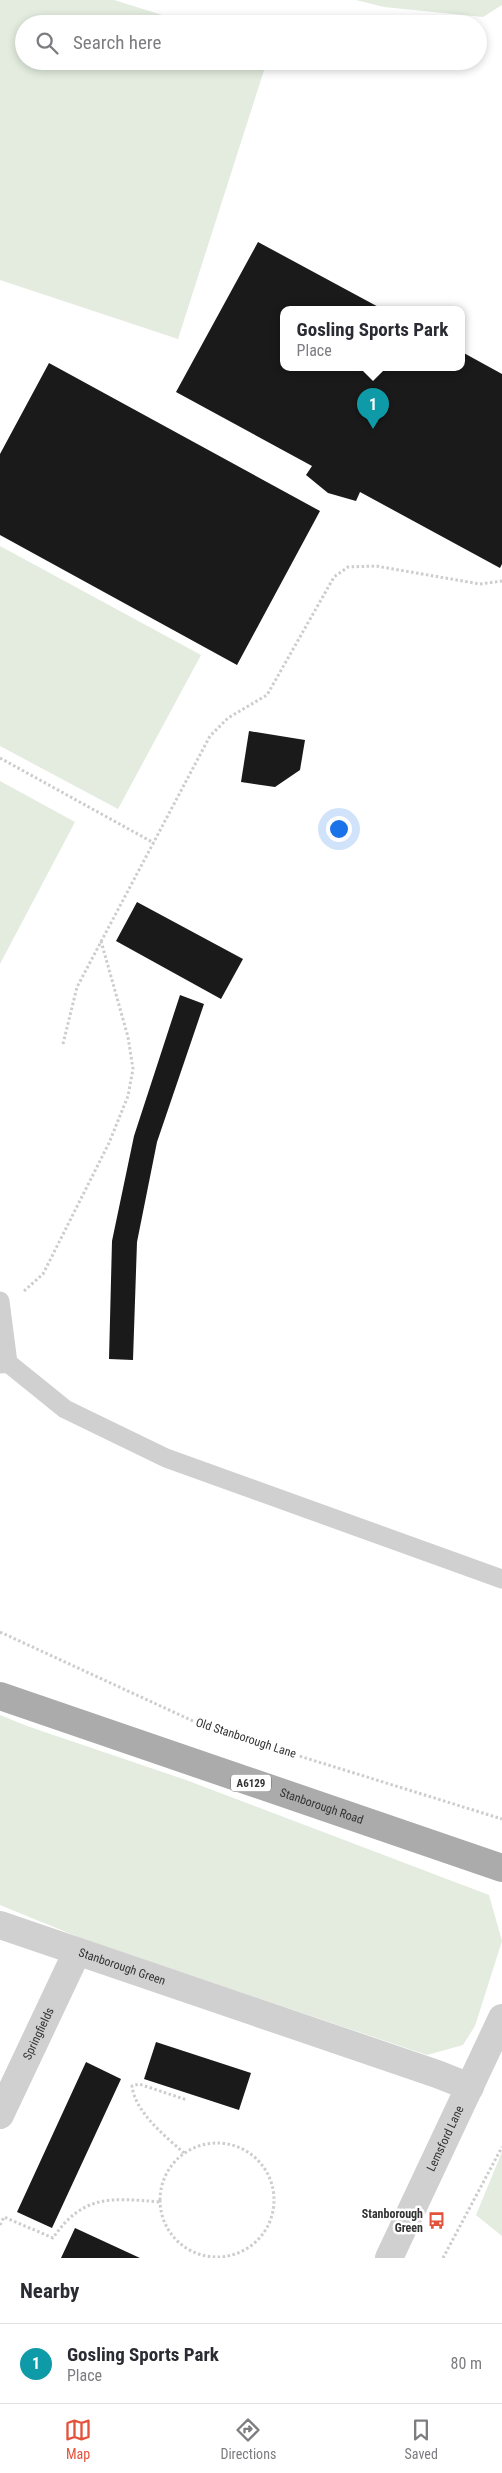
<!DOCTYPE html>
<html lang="en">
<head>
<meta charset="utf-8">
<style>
  :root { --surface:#fff; --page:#f2f2f3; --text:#2b2b33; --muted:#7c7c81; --line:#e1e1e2; --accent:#e3533b }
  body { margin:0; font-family:"Roboto Condensed",sans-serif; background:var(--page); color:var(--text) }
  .you { position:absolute; left:338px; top:828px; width:18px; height:18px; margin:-12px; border:4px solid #fff; border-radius:50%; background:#1a73e8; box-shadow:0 0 0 8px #1a73e833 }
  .badge { display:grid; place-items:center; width:32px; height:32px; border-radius:50%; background:var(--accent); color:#fff; font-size:16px; font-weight:700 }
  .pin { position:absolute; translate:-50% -41px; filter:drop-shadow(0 1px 2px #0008) }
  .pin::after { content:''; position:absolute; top:26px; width:18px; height:15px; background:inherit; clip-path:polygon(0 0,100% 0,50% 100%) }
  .popup { position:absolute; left:280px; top:306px; width:185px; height:65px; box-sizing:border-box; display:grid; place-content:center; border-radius:10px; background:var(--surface); filter:drop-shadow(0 1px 4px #0005); font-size:16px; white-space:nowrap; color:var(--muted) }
  .popup b { font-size:19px; color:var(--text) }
  .popup::after { content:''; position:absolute; left:50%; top:100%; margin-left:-10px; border:10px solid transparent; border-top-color:var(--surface) }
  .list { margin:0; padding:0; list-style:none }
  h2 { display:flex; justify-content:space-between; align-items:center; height:65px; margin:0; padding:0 20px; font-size:21px }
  h2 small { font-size:16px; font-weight:400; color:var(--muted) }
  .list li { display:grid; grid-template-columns:32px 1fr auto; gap:15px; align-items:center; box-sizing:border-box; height:80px; padding:0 20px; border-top:1px solid var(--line) }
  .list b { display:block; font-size:19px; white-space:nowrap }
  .list p { margin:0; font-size:16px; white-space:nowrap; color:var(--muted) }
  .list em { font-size:16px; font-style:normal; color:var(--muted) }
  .icon { flex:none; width:28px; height:28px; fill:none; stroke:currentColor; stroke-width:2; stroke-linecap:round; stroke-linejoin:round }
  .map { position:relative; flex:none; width:502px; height:2258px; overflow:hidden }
  .search { position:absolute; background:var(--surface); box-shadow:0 2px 8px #0003; left:15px; right:15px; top:15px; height:55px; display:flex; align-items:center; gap:12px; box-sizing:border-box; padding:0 18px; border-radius:28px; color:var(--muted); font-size:19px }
  .sheet { height:145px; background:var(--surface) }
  nav { display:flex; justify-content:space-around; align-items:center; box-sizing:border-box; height:70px; border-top:1px solid var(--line); background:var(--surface); font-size:14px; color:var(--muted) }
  nav a { display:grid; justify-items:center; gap:2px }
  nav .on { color:var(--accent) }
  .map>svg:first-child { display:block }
  .green { fill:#e3ecdf }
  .building { fill:#1a1a1a }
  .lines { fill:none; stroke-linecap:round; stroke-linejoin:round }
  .path { stroke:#cdcdcd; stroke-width:3; stroke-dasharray:2.5 2.5; stroke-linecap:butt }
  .service { stroke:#d0d0d0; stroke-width:19 }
  .minor { stroke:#d0d0d0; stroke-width:28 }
  .tertiary { stroke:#d0d0d0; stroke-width:28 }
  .primary { stroke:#ababab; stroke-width:28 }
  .labels { text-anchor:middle; stroke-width:5; stroke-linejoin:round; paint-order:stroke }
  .shield { fill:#fff; stroke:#707070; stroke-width:1 }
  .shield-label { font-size:11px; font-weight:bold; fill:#333 }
  .street-label { font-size:12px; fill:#333; stroke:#fff }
  .poi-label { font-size:12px; font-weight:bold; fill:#333; stroke:#fff; text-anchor:end }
</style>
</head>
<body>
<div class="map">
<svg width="502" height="2258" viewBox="0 0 502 2258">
  <rect width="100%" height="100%" fill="#fff"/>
  <path class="green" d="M0,0H114L191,24H24V61H267L178,339L0,280Z
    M356,0H502V5L483,17L384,7Z
    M0,546L201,655L118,809L0,746Z
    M0,781L75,822L0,964Z
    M0,1715L27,1726L186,1780L489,1895L502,1941L475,2026L463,2045L427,2055L88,1941L0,1905Z
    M502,2152V2236L476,2215Z"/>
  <path class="building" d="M258,242L384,310H284V368H462V352L502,374V564L500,568L360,492L356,501L328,493L306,475L312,466L176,392Z
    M49,363L320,511L237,665L0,535V454Z
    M249,731L305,740L300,770L275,787L241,782Z
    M137,902L243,959L221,999L116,941Z
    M180,995L204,1004L157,1142L137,1242L133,1360L109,1359L112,1241L134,1136Z
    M156,2042L251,2073L239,2110L144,2079Z
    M86,2062L121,2079L52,2228L17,2212Z
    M75,2228L140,2258H61Z"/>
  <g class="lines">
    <path class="path" d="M0,758L154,843
      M63,1044L77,987L210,736L228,718L267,695L334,577L348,567L376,566L480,584L502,581
      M24,1291L43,1274L109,1143L128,1096L133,1069L128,1037L101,941
      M0,1632L206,1727L502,1819
      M160 2200a57 57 0 1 1 114 0a57 57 0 1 1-114 0Z
      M184,2153C165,2136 135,2112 132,2086L139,2084L187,2100
      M0,2225L4,2217L53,2238C83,2194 111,2198 160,2202
      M443,2258L502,2147"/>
    <path class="service" d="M0,1301L8,1363
      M0,1364L8,1363L65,1409L166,1458L502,1579"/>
    <g class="minor">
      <path id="s1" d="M0,1925L437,2074L470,2087"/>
      <path id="s2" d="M0,2115L77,1952"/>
    </g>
    <path class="tertiary" id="s3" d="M389,2258L502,2018"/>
    <path class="primary" id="s4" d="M0,1696L502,1868"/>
  </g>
  <defs>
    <symbol id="bus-bare" viewBox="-9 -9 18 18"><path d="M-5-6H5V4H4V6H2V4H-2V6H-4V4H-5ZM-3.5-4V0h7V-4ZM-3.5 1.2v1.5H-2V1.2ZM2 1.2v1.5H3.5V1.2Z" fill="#e3533b" stroke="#fff" stroke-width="2.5" paint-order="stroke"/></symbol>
  </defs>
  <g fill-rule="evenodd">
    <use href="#bus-bare" x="424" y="2208" width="25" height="25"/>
  </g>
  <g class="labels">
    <rect class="shield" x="231" y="1774.5" width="40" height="17" rx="4"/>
    <g class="shield-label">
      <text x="251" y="1787">A6129</text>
    </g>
    <g class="street-label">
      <text transform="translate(246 1738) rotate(18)" y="4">Old Stanborough Lane</text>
      <text dy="4" stroke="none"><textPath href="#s4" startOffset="340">Stanborough Road</textPath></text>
      <text dy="4" stroke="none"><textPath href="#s1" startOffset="129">Stanborough Green</textPath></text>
      <text dy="4" stroke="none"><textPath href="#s2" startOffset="90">Springfields</textPath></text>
      <text dy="4" stroke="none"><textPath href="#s3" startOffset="132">Lemsford Lane</textPath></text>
    </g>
    <g class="poi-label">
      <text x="423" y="2218">Stanborough<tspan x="423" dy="14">Green</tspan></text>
    </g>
  </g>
</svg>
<div class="you"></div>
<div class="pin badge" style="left:373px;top:429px;background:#0f9aa8">1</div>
<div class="popup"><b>Gosling Sports Park</b>Place</div>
<div class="search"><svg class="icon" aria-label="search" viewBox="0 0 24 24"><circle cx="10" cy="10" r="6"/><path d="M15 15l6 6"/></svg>Search here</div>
</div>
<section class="sheet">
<h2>Nearby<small></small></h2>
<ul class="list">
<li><span class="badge" style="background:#0f9aa8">1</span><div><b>Gosling Sports Park</b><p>Place</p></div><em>80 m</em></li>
</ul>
</section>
<nav>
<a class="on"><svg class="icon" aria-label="map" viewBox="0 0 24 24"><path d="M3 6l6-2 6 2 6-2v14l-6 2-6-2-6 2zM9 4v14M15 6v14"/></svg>Map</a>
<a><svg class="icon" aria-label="directions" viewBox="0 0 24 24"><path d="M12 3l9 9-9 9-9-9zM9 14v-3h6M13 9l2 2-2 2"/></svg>Directions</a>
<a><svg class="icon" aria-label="saved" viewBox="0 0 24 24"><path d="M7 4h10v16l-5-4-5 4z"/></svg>Saved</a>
</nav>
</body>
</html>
